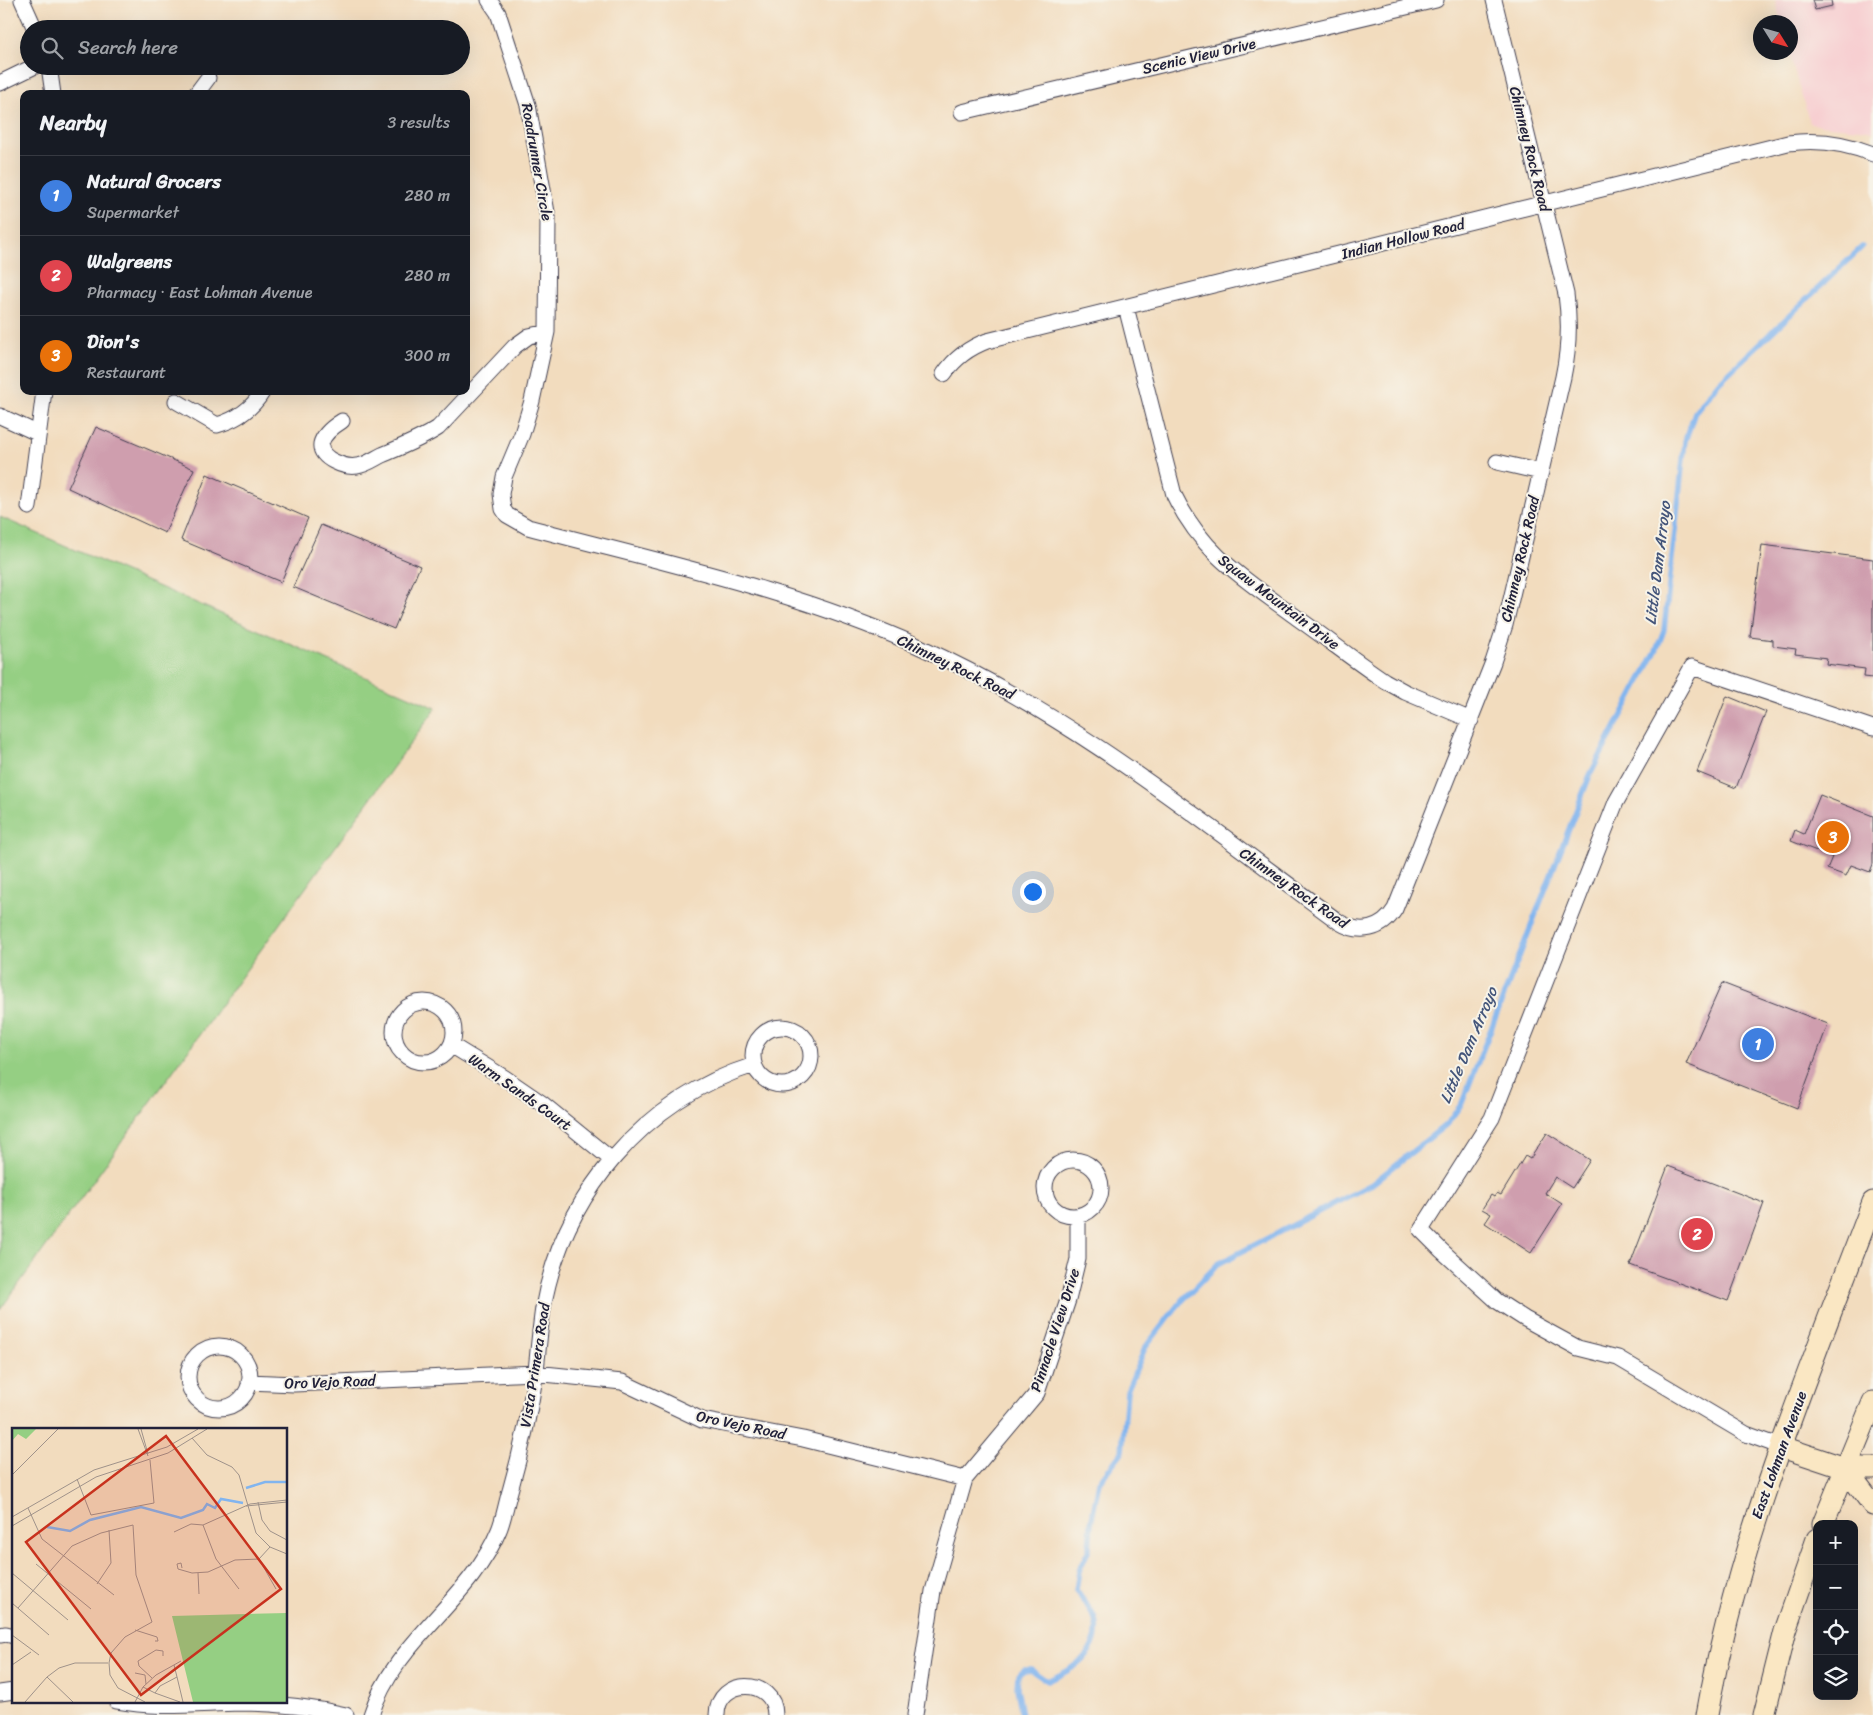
<!DOCTYPE html>
<html lang="en">
<head>
<meta charset="utf-8">
<style>
  :root { --surface:#171b24; --page:#242831; --text:#f1f3f6; --muted:#9ea1a6; --line:#363941; --accent:#0f766e }
  body { margin:0; font-family:Sriracha,sans-serif; background:var(--page); color:var(--text) }
  .controls { position:absolute; right:15px; bottom:15px; display:grid; overflow:hidden; border-radius:10px; box-shadow:0 5px 20px #0002 }
  .controls button { width:45px; height:45px; display:grid; place-items:center; padding:0; border:0; border-bottom:1px solid var(--line); background:var(--surface); color:var(--text); font:25px sans-serif }
  .compass { position:absolute; left:1753px; top:15px; width:45px; height:45px; border-radius:50%; background:var(--surface); box-shadow:0 5px 20px #0002; rotate:127deg }
  .you { position:absolute; left:1032px; top:891px; width:18px; height:18px; margin:-12px; border:4px solid #fff; border-radius:50%; background:#1a73e8; box-shadow:0 0 0 8px #1a73e833 }
  .badge { display:grid; place-items:center; width:32px; height:32px; border-radius:50%; background:var(--accent); color:#fff; font-size:16px; font-weight:700 }
  .pin { position:absolute; translate:-50% -50%; border:2px solid #fff; box-shadow:0 1px 5px #0006 }
  .list { margin:0; padding:0; list-style:none }
  h2 { display:flex; justify-content:space-between; align-items:center; height:65px; margin:0; padding:0 20px; font-size:21px }
  h2 small { font-size:16px; font-weight:400; color:var(--muted) }
  .list li { display:grid; grid-template-columns:32px 1fr auto; gap:15px; align-items:center; box-sizing:border-box; height:80px; padding:0 20px; border-top:1px solid var(--line) }
  .list b { display:block; font-size:19px; white-space:nowrap }
  .list p { margin:0; font-size:16px; white-space:nowrap; color:var(--muted) }
  .list em { font-size:16px; font-style:normal; color:var(--muted) }
  .icon { flex:none; width:28px; height:28px; fill:none; stroke:currentColor; stroke-width:2; stroke-linecap:round; stroke-linejoin:round }
  .map { position:relative; flex:none; width:1873px; height:1715px; overflow:hidden }
  .search { position:absolute; background:var(--surface); box-shadow:0 5px 20px #0002; left:20px; top:20px; width:450px; height:55px; display:flex; align-items:center; gap:12px; box-sizing:border-box; padding:0 18px; border-radius:28px; color:var(--muted); font-size:19px }
  .panel { position:absolute; background:var(--surface); box-shadow:0 5px 20px #0002; left:20px; top:90px; width:450px; height:305px; border-radius:10px }
  .map>svg:first-child { display:block }
  .built { fill:#f7cfd1 }
  .green { fill:#95cf83; stroke:#5c785f }
  .lines { fill:none; stroke-linecap:round; stroke-linejoin:round }
  .stream { stroke:#82b5ef; stroke-width:5.5 }
  .building { fill:#cf9eae }
  .minor-casing { stroke:#413e4f; stroke-width:17 }
  .secondary-casing { stroke:#413e4f; stroke-width:23 }
  .minor { stroke:#fff; stroke-width:15 }
  .secondary { stroke:#fae7c3; stroke-width:21 }
  .labels { text-anchor:middle; stroke-width:4; stroke-linejoin:round; paint-order:stroke }
  .street-label { font-size:15px; fill:#22223b; stroke:#f7f3e8 }
  .water-label { font-size:16px; font-style:italic; fill:#44557a; stroke:#f7f3e8 }
  .inset-river { fill:none; stroke:#82b5ef; stroke-width:2.5 }
  .inset-road { fill:none; stroke:#9f928a; stroke-width:1 }
  .view { fill:#c8321e; fill-opacity:0.15; stroke:#c8321e; stroke-width:2.5 }
  .inset-edge { fill:none; stroke:#22223b; stroke-width:2.5 }
</style>
</head>
<body>
<div class="map">
<svg width="1873" height="1715" viewBox="0 0 1873 1715">
  <rect width="100%" height="100%" fill="#f7f3e8"/>
  <filter id="ink" filterUnits="userSpaceOnUse"><feTurbulence type="fractalNoise" baseFrequency=".02" numOctaves="2"/><feDisplacementMap in="SourceGraphic" scale="10" xChannelSelector="R" yChannelSelector="G"/><feConvolveMatrix kernelMatrix="1 2 1 2 8 2 1 2 1" color-interpolation-filters="sRGB"/></filter>
  <filter id="wash" filterUnits="userSpaceOnUse"><feTurbulence type="fractalNoise" baseFrequency=".0096" numOctaves="4" result="noise"/><feDisplacementMap in="SourceGraphic" scale="20" xChannelSelector="R" yChannelSelector="G"/><feGaussianBlur stdDeviation="1.12" result="paint"/><feColorMatrix in="noise" values="0 0 0 0 0 0 0 0 0 0 0 0 0 0 0 0 0 1.4 0 .05"/><feComposite in="paint" operator="in"/></filter>
  <g filter="url(#wash)">
    <rect width="100%" height="100%" fill="#f2dcbe"/>
    <path class="built" d="M1775,0H1873V132L1869,130L1810,124L1789,53L1790,52V22H1781Z"/>
    <path class="green" d="M0,517L436,708L0,1310Z"/>
    <g class="lines">
      <path class="stream" d="M1022,1715L1017,1688L1018,1675L1024,1670H1031L1047,1681C1071,1671 1104,1651 1095,1619C1093,1612 1081,1598 1076,1590L1079,1571L1089,1549L1091,1523L1099,1482L1122,1452L1127,1391L1145,1348L1178,1305L1218,1264L1372,1184L1448,1123L1462,1103L1590,775L1656,651L1664,630L1685,441L1695,412L1719,382L1862,247"/>
    </g>
    <g id="blocks">
      <path class="building" d="M1812,0H1831L1832,6L1815,10Z
        M96,427L194,469L165,533L68,488Z
        M207,474L308,518L281,582L181,540Z
        M321,525L420,566L394,629L293,587Z
        M1762,545L1873,559V678L1864,677L1865,669L1826,664L1827,658L1795,654L1796,649L1773,646V640L1750,637Z
        M1727,696L1766,712L1736,788L1697,772Z
        M1820,795L1873,816V864L1870,872L1851,865L1846,876L1827,869L1832,857L1791,841L1795,830L1804,834Z
        M1722,983L1828,1024L1797,1108L1686,1064Z
        M1547,1133L1590,1160L1572,1188L1555,1177L1545,1193L1562,1204L1531,1253L1485,1223L1491,1214L1482,1209L1491,1195L1494,1197L1497,1193L1501,1195L1525,1156L1530,1159Z
        M1668,1166L1764,1203L1728,1301L1630,1265Z"/>
    </g>
  </g>
  <g filter="url(#ink)">
    <use href="#blocks" fill-opacity="0" stroke="#413e4f" stroke-width="1"/>
    <g class="lines">
      <defs>
        <path id="minor" d="M22,0L35,29
          M489,0L498,13L528,105L548,218L547,332L532,401L522,434L504,477L501,494L503,509L507,515L528,527C659,562 794,590 918,646C1072,715 1204,823 1339,922C1360,935 1382,930 1395,909L1493,662L1505,625L1563,377C1569,349 1570,322 1566,294L1494,0
          M49,66L53,94
          M0,83L35,66
          M196,94L208,78
          M962,112L1436,0
          M1126,307L1174,495C1203,555 1245,579 1296,617C1326,638 1355,661 1385,681L1405,692L1471,720
          M944,374C955,358 968,348 987,341L1788,143C1816,139 1846,143 1873,154
          M176,401L217,425C236,420 252,409 263,391
          M0,416L37,433
          M342,421C334,426 323,434 321,444C319,459 345,468 357,466C366,465 374,459 382,455C401,447 421,439 438,428L515,346L529,336L547,332
          M1497,462L1541,472
          M29,507L44,391
          M394 1032a30 30 0 1 1 60 0a30 30 0 1 1-60 0Z
          M753 1056a29 29 0 1 1 58 0a29 29 0 1 1-58 0Z
          M451,1045L505,1078L543,1104L612,1160
          M1045 1188a28 28 0 1 1 56 0a28 28 0 1 1-56 0Z
          M188 1377a31 31 0 1 1 62 0a31 31 0 1 1-62 0Z
          M249,1382L294,1384L535,1373L622,1382L702,1420L803,1439L965,1479
          M1782,1447L1746,1434L1618,1358L1578,1348L1525,1319L1497,1301L1441,1250L1421,1230L1492,1118L1616,802L1692,667L1873,728
          M0,1635L6,1634L14,1636
          M0,1693L14,1691
          M116,1701C157,1709 197,1704 239,1703C275,1703 310,1707 346,1715
          M371,1715C394,1641 470,1601 499,1530C504,1518 506,1504 510,1491C521,1452 530,1412 536,1371C538,1350 540,1329 543,1308C563,1195 644,1099 754,1065
          M717,1715C717,1677 775,1677 775,1715
          M915,1715L933,1591L965,1479L1037,1393L1068,1300L1078,1259V1216"/>
        <path id="secondary" d="M1782,1447L1845,1468H1873
          M1845,1468L1873,1505
          M1823,1524L1873,1402
          M1707,1715C1738,1537 1810,1370 1873,1202
          M1764,1715L1785,1631L1817,1539"/>
      </defs>
      <use href="#minor" class="minor-casing"/>
      <use href="#secondary" class="secondary-casing"/>
      <use href="#minor" class="minor"/>
      <use href="#secondary" class="secondary"/>
    </g>
  </g>
  <g class="labels">
    <g class="street-label">
      <text transform="translate(1199 56) rotate(-13)" y="5">Scenic View Drive</text>
      <text transform="translate(1530 149) rotate(76)" y="5">Chimney Rock Road</text>
      <text transform="translate(537 162) rotate(80)" y="5">Roadrunner Circle</text>
      <text transform="translate(1403 239) rotate(-14)" y="5">Indian Hollow Road</text>
      <text transform="translate(1520 559) rotate(-77)" y="5">Chimney Rock Road</text>
      <text transform="translate(1279 602) rotate(37)" y="5">Squaw Mountain Drive</text>
      <text transform="translate(956 667) rotate(26)" y="5">Chimney Rock Road</text>
      <text transform="translate(1294 888) rotate(35)" y="5">Chimney Rock Road</text>
      <text transform="translate(520 1092) rotate(35)" y="5">Warm Sands Court</text>
      <text transform="translate(1055 1330) rotate(-72)" y="5">Pinnacle View Drive</text>
      <text transform="translate(535 1365) rotate(-81)" y="5">Vista Primera Road</text>
      <text transform="translate(330 1382) rotate(-2)" y="5">Oro Vejo Road</text>
      <text transform="translate(741 1425) rotate(12)" y="5">Oro Vejo Road</text>
      <text transform="translate(1779 1455) rotate(-70)" y="5">East Lohman Avenue</text>
    </g>
    <g class="water-label">
      <text transform="translate(1657 563) rotate(-83)" y="6">Little Dam Arroyo</text>
      <text transform="translate(1468 1045) rotate(-67)" y="6">Little Dam Arroyo</text>
    </g>
  </g>
  <g transform="translate(12 1428)">
    <rect width="275" height="275" fill="#f2dcbe"/>
    <path d="M0,1H24L14,11L6,6L0,13ZM275,185V274H181L160,188Z" fill="#95cf83"/>
    <path class="inset-river" d="M234,60L253,54H275M35,99L58,103L78,92L129,79L169,90L191,82L195,76L203,80L209,71L231,75"/>
    <path class="inset-road" d="M126,1L136,28M129,1L136,26M180,10L195,27L220,39L227,47L244,105L258,119L275,126M0,47L46,1M65,51L79,87L142,75L138,32M246,74L250,92L258,103L275,112M234,78L275,74M16,80L30,111L102,167M0,89L82,42L155,19L186,1M191,97L204,131L227,161M0,98L84,49L156,25L195,1M162,104L179,96L191,97L238,76L275,72M247,131L264,161M24,136L79,181M170,140L169,135L165,136L166,141L180,145L196,144L223,132L247,131L258,119M0,145L56,192M186,145L187,166M85,156L99,135L97,102M0,175L37,207M6,180L60,118L89,105L121,97L124,147L140,194L113,209L99,225L97,235L98,247L106,260L133,274M123,202L145,209L146,213H143M0,207L27,227M0,237L19,224M123,245L133,247L134,256M35,249L61,274M165,249L171,274M140,250L127,238L126,233L144,222L151,223V228M131,259L143,265L148,258L165,249L162,237M143,265L168,274M13,274L35,249L47,240L63,235H96M123,274L131,259L144,247L169,233"/>
    <path class="view" d="M154,8L269,161L129,267L14,114Z"/>
    <rect width="275" height="275" class="inset-edge"/>
  </g>
</svg>
<div class="controls">
<button>+</button>
<button>−</button>
<button><svg class="icon" aria-label="locate" viewBox="0 0 24 24"><circle cx="12" cy="12" r="6"/><path d="M12 2v4M12 18v4M2 12h4M18 12h4"/></svg></button>
<button><svg class="icon" aria-label="layers" viewBox="0 0 24 24"><path d="M12 4l9 5-9 5-9-5zM3 14l9 5 9-5"/></svg></button>
</div>
<svg class="compass" viewBox="-18 -18 36 36"><path d="M0-13l5 13h-10z" fill="#e53935"/><path d="M0 13l5-13h-10z" fill="#9ea1a6"/></svg>
<div class="you"></div>
<div class="pin badge" style="left:1758px;top:1044px;background:#3f7fe0">1</div>
<div class="pin badge" style="left:1697px;top:1234px;background:#e0444e">2</div>
<div class="pin badge" style="left:1833px;top:837px;background:#e8710a">3</div>
<div class="search"><svg class="icon" aria-label="search" viewBox="0 0 24 24"><circle cx="10" cy="10" r="6"/><path d="M15 15l6 6"/></svg>Search here</div>
<section class="panel">
<h2>Nearby<small>3 results</small></h2>
<ul class="list">
<li><span class="badge" style="background:#3f7fe0">1</span><div><b>Natural Grocers</b><p>Supermarket</p></div><em>280 m</em></li>
<li><span class="badge" style="background:#e0444e">2</span><div><b>Walgreens</b><p>Pharmacy · East Lohman Avenue</p></div><em>280 m</em></li>
<li><span class="badge" style="background:#e8710a">3</span><div><b>Dion's</b><p>Restaurant</p></div><em>300 m</em></li>
</ul>
</section>
</div>
</body>
</html>
